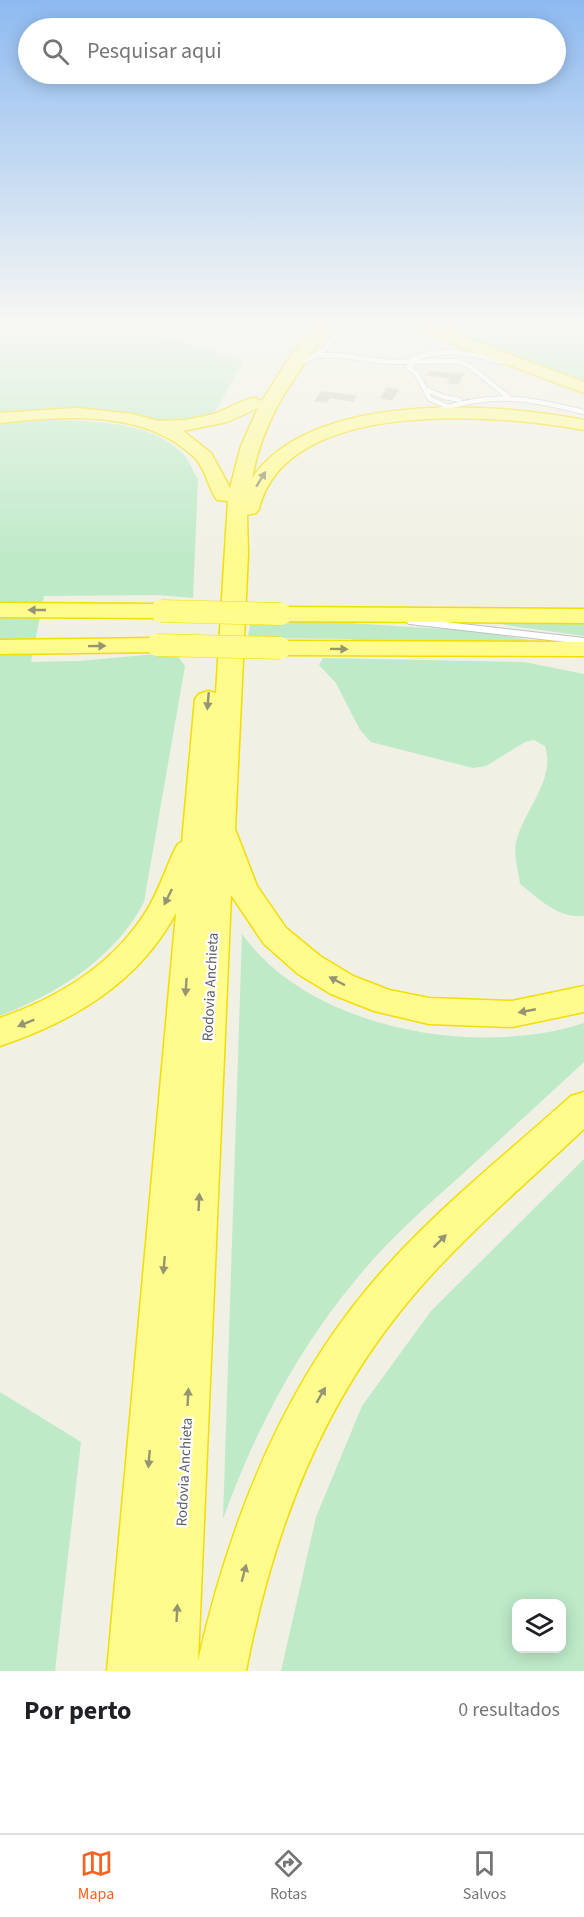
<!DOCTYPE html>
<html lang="pt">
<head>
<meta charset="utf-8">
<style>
  :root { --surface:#fff; --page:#f2f2f2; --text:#202124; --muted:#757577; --line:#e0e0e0; --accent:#f86122 }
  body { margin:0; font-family:"Source Sans 3",sans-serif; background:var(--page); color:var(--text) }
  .controls { position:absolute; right:18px; bottom:18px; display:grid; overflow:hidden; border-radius:12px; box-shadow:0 3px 15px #0003 }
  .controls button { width:54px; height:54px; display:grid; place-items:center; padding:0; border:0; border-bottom:2px solid var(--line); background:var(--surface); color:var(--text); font:30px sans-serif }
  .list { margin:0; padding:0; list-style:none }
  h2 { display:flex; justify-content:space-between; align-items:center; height:78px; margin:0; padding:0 24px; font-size:26px }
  h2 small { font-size:20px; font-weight:400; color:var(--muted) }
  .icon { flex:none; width:33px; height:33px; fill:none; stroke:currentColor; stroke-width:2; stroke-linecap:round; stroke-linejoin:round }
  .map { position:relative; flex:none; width:584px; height:1671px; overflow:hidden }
  .search { position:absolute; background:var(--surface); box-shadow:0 3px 15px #0003; left:18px; right:18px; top:18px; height:66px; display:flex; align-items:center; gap:15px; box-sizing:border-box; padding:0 21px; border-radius:33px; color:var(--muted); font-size:22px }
  .sheet { height:162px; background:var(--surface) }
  nav { display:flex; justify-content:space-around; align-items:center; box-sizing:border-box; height:84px; border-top:2px solid var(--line); background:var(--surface); font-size:16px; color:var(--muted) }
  nav a { display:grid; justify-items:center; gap:3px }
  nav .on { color:var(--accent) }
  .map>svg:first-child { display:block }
  .green { fill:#beeac8; fill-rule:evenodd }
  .building { fill:#cdccc3; stroke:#d5d3c2; stroke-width:1.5 }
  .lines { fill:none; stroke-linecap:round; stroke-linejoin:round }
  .lane-far1-casing { stroke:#bec0c6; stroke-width:6 }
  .lane-casing { stroke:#bec0c6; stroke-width:8 }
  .highway-casing { stroke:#f4dd00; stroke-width:3 }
  .lane-far1 { stroke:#fff; stroke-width:4.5 }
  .lane { stroke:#fff; stroke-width:6 }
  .highway { fill:#fffb8c; fill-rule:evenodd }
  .highway-bridge-casing { stroke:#f4dd00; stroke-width:23; stroke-linecap:butt }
  .highway-bridge { stroke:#fffb8c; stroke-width:22 }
  .oneway { fill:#959573 }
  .labels { text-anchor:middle; stroke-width:4.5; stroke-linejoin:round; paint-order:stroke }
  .street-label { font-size:15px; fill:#5c5e66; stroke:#fff }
</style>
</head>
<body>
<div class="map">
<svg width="584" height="1671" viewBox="0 0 584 1671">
  <rect width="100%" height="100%" fill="#f0f0e4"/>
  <path class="green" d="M0,326H139L131,332L171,337L243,361C236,372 220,407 213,414C191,432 137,416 112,411C94,408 74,407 56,408V420C97,421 154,422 184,455C190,462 193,471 198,479L193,598L157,595L44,596L31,662L79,661L156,654L177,655L185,666L144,902C114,959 58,993 0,1016Z
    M440,326H584V383L466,338Z
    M287,619L474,631L555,644H356L352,639L248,638L250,623Z
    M491,619L584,620V636L505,625Z
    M323,658L524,662L584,674V916C557,918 541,900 520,884C519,872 513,854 516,842C524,810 556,780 545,746L534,740L525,742L486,766L473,768L371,742L360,730L336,683L319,665Z
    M242,934C310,1030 478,1058 584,1023V1062C542,1101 499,1140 457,1179C421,1211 384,1244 354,1282C296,1352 254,1433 223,1519Z
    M584,1159V1671H281L316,1517L362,1406L431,1311ZM516,1604H562V1648H516Z
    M0,1392L81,1442L55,1671H0Z"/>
  <path class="building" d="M429,371L452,374H463L458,384L448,383L450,378L427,375Z
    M387,388L398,390L392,400L381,398Z
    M321,392L333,393L327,402L315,401Z
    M334,393L356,396L353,401L331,398Z"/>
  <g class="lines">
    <defs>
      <path id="lane-far1" d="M315,356L336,355L390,362L457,361L471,367L508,397
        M298,365L325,349L345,326
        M408,367L417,374L430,399L449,407
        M411,368L413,359C444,347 471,353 502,362
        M425,389L444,397L460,400
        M436,411C494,391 526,398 584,412"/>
      <path id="lane" d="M410,621L584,641"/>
      <path id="highway" d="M315,326H331C295,377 264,414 252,478C312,391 494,402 584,420V430C499,414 286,396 259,509L256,513L247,515L248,554L235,829L257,886L286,928L320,956L353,976L389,990L429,998L512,1001L584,986V1012L512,1027L429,1024L374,1011L331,994L298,974L264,944L231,895L198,1661C228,1528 279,1395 367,1289C426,1217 502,1158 571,1096L584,1092V1129C528,1182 468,1232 417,1291C322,1401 273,1530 246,1671H107L176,913C138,983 74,1021 0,1046V1018C58,998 114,964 147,910C158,892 165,871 174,851L178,844L182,842L195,699L199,694L208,691L216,693L228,501L217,500C207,486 206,468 193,456C143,409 63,416 0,423V413L77,408L132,414L159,421L186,420L214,414L248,399L254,398L262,401L287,361ZM258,408L241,446L230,488L211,453L183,431L227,422Z
        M420,326H440L470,340L584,382V393L458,346L423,329Z
        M0,603L161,604L169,606L172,611L169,616L161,618L0,617Z
        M281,607L584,609V623L281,621L273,619L270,614L273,609Z
        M157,638L165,640L169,645L165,650L157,652L0,654V640Z
        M280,641L584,642V656L280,655L272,653L268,648L272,643Z"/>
    </defs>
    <use href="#lane-far1" class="lane-far1-casing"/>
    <use href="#lane" class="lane-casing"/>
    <use href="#highway" class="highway-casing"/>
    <use href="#lane-far1" class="lane-far1"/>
    <use href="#lane" class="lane"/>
    <use href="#highway" class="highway"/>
    <defs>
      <path id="highway-bridge" d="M161,611L281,614
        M157,645L280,648"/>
    </defs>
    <use href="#highway-bridge" class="highway-bridge-casing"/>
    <use href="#highway-bridge" class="highway-bridge"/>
  </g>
  <defs><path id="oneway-solid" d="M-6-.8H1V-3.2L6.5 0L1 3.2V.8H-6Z" transform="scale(1.5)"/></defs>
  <g class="oneway">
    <use href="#oneway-solid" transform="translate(261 479) rotate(-58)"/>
    <use href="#oneway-solid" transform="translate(37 610) rotate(-180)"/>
    <use href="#oneway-solid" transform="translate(97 646) rotate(-1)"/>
    <use href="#oneway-solid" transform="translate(339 649) rotate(1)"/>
    <use href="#oneway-solid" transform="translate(208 701) rotate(95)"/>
    <use href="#oneway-solid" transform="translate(168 897) rotate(116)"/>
    <use href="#oneway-solid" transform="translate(337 981) rotate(-152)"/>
    <use href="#oneway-solid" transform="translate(186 987) rotate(94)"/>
    <use href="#oneway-solid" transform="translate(527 1011) rotate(169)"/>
    <use href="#oneway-solid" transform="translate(26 1023) rotate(158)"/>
    <use href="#oneway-solid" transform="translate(199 1202) rotate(-87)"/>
    <use href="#oneway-solid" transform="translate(440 1241) rotate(-45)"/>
    <use href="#oneway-solid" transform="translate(164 1265) rotate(95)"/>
    <use href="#oneway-solid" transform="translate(321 1395) rotate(-60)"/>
    <use href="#oneway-solid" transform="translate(188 1397) rotate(-87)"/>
    <use href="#oneway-solid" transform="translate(149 1459) rotate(95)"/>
    <use href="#oneway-solid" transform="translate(244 1573) rotate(-75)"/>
    <use href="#oneway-solid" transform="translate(177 1613) rotate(-87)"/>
  </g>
  <linearGradient id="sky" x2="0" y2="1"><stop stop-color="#8dbaf1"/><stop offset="0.58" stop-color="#f8f8f3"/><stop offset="1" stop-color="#f8f8f3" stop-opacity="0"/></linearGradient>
  <rect width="584" height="560" fill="url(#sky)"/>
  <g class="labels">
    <g class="street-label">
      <text transform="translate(210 987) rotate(-87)" y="5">Rodovia Anchieta</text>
      <text transform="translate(184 1472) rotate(-87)" y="5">Rodovia Anchieta</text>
    </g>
  </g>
</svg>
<div class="controls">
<button><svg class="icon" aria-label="layers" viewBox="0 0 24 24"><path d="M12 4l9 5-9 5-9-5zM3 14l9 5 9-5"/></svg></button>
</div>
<div class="search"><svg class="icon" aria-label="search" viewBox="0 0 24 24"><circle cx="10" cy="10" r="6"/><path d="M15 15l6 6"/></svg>Pesquisar aqui</div>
</div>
<section class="sheet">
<h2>Por perto<small>0 resultados</small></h2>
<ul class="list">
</ul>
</section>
<nav>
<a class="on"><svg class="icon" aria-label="map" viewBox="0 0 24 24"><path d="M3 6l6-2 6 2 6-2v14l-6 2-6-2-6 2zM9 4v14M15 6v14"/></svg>Mapa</a>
<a><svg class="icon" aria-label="directions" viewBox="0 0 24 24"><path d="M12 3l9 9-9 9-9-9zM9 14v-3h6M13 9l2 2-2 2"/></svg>Rotas</a>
<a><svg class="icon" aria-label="saved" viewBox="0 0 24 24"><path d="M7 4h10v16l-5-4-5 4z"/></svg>Salvos</a>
</nav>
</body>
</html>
